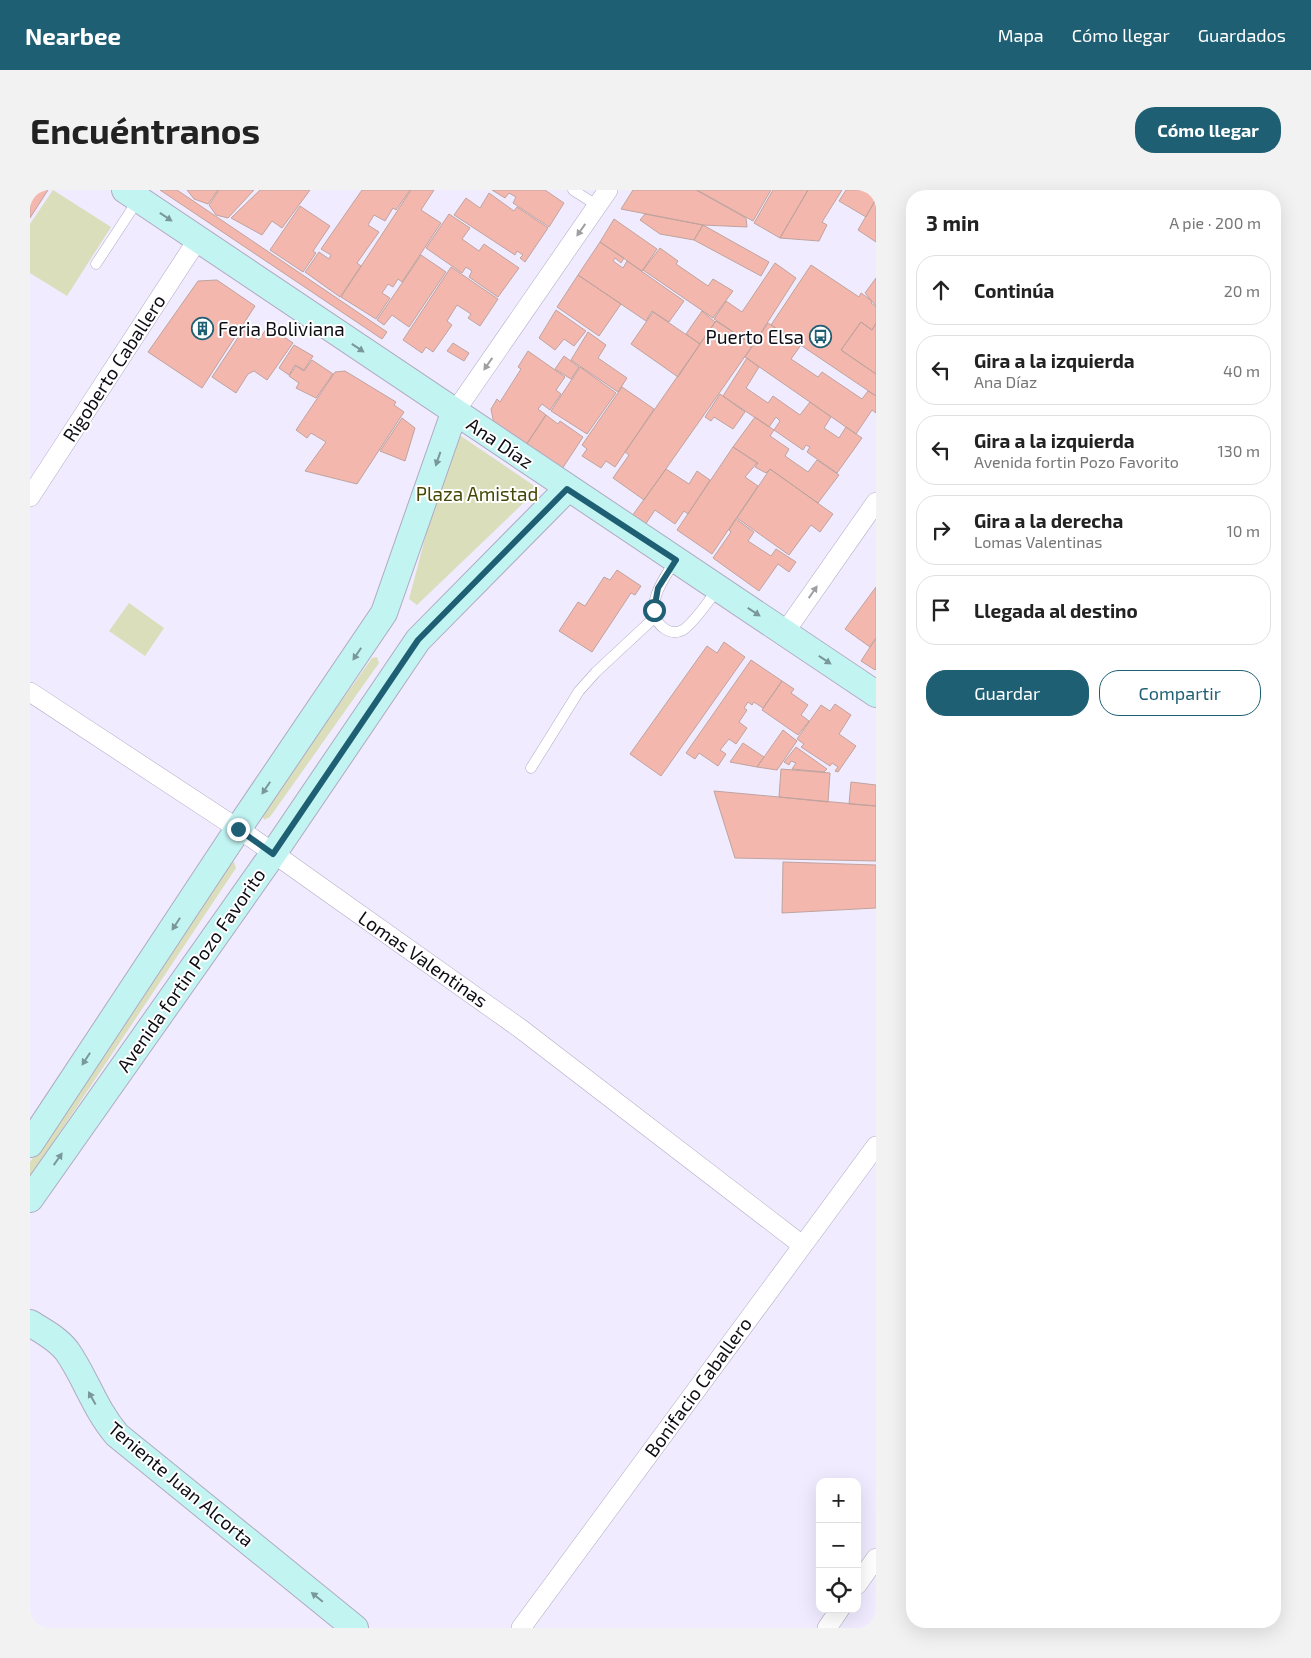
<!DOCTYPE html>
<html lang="es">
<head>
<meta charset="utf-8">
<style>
  :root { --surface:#fff; --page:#f2f2f2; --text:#222; --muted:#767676; --line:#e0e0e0; --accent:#1f5f74 }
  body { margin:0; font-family:"Exo 2",sans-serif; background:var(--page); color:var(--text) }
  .controls { position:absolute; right:15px; bottom:15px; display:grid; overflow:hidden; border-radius:10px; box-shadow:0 5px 20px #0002 }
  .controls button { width:45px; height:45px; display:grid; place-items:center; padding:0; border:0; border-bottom:1px solid var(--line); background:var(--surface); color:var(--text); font:25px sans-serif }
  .stop { position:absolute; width:15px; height:15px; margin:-11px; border:4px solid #1f5f74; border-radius:50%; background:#fff }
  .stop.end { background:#1f5f74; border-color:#fff; box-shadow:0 1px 5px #0008 }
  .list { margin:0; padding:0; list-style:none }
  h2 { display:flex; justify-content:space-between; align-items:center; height:65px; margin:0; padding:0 20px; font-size:21px }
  h2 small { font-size:16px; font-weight:400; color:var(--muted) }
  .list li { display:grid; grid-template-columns:32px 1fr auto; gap:15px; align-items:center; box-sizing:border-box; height:70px; margin:0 10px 10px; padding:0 10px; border:1px solid var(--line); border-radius:20px }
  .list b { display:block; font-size:19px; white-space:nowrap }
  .list p { margin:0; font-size:16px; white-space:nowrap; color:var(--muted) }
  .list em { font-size:16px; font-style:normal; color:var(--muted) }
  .actions { display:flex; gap:10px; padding:15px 20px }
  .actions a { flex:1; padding:11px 0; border:1px solid var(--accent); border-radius:20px; text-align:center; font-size:18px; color:var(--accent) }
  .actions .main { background:var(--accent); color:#fff }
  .icon { flex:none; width:28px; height:28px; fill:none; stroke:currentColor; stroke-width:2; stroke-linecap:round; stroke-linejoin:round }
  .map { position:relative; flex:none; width:846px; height:1438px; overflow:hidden; border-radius:20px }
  header { display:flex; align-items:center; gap:30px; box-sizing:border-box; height:70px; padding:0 25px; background:var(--accent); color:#fff }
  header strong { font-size:24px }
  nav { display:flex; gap:28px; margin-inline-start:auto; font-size:18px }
  .intro { display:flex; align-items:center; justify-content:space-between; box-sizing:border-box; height:120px; padding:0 30px }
  h1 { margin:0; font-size:35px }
  .button { padding:12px 22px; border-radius:20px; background:var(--accent); color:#fff; font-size:18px; font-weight:700 }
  main { display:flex; gap:30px; padding:0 30px }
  aside { flex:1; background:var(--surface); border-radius:20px; box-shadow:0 5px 20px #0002 }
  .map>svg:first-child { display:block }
  .green { fill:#dbdebb }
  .building { fill:#f4b7ad; stroke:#bfa39e }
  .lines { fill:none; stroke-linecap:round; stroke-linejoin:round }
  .lane-casing { stroke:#b0aac2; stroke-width:11 }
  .street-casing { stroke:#b0aac2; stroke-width:20 }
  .secondary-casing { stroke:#b0aac2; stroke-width:28 }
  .lane { stroke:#fff; stroke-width:10 }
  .street { stroke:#fff; stroke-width:19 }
  .secondary { stroke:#c2f4f2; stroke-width:26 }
  .oneway { fill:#7a9799 }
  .oneway2 { fill:#9f9ea1 }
  .route { stroke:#1f5f74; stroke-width:6 }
  .labels { text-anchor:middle; stroke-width:4; stroke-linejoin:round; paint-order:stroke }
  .poi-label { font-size:19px; fill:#0e0c14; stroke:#fff; text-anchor:start }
  .street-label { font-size:19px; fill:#0e0c14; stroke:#fff }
  .park-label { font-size:19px; fill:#454704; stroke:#fff }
</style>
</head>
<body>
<header>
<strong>Nearbee</strong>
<nav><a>Mapa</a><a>Cómo llegar</a><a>Guardados</a></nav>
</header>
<div class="intro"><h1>Encuéntranos</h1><a class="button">Cómo llegar</a></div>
<main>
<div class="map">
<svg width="846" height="1438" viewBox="0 0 846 1438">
  <rect width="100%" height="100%" fill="#f0ebff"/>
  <path class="green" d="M23,0L81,37L37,106L0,83V34Z
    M428,244L506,297L505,302L387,415L379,409L422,246Z
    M99,413L134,438L115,466L79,441Z
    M347,467L349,473L240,627L234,630L232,623L342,468Z
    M204,672L206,678L0,987V972L199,673Z"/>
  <path class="building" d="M0,0H18L0,28Z
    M130,0H147L357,142L352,149Z
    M157,0H188L178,14L164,9Z
    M189,0H224L198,28L186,25L179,15Z
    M230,0H280L252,38L242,31L232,45L201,28Z
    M332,0H380L366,20L363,18L355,31L344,25L338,35L349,42L327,73L331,76L310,107L275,82L289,62L299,69L301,65L291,59Z
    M381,0H404L391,20L411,33L372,92L368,89L363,97L358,94L352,103L360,108L346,129L311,107Z
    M462,0H515L534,13L519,37L483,13L486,7L479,3L475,8Z
    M603,0H666L716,28L717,37L673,35L591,19Z
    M667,0H741L723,31Z
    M743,0H778L750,48L724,33Z
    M778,0H812L792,32L797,35L789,51L750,48Z
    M816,0H846V9L836,27L809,11Z
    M459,3L484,21L487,17L518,38L495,72L490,68L493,65L487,61L485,65L424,25L436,8L450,18Z
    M846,9V52L828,40Z
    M270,16L300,36L283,61L286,63L273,82L240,60Z
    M419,24L440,38L432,49L449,61L454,54L489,78L468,107L439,87L442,81L436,77L432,83L396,58Z
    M615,24L673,35L664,50L630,44L610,30Z
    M584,29L627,59L612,81L570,52Z
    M673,35L739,72L731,86L664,50Z
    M570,52L594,68L591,73L585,68L583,71L593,78L597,71L654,111L639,132L622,121L616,131L548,85Z
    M630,58L648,71L646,74L678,96L683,89L703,101L683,128L613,80Z
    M391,65L416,82L379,137L362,125L354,135L347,130Z
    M745,73L766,88L723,155L684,129L696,111L712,122Z
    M781,75L829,107L831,103L842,111L841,113L846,117V133L842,140L831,132L811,160L846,184V206L741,135Z
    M421,77L468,109L450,136L438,128L441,124L427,115L417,131L422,135L403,162L396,157L392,163L373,150Z
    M548,85L591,114L569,146L527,117Z
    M846,88V116L835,103Z
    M187,90L225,116L172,198L118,162L168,91Z
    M526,120L556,141L544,156L534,149L525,160L509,148Z
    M672,121L685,132L670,154L656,144Z
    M623,122L670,154L648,187L601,154Z
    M686,131L723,155L614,310L583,288L599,265L595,262Z
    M831,132L842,140L846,133V184L811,160Z
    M738,133L771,155L761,169L788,187L792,182L832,209L838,201L846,206V223L842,220L826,244L715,167Z
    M238,136L263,153L237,190L224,181L218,184L206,203L182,187L213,140L229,150Z
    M558,142L576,155L568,168L597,188L588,202L541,170Z
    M423,153L439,163L434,171L417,161Z
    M264,155L283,166L274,180L265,175L259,185L249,178Z
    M498,161L535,187L526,200L531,204L520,220L512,214L508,219L516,225L496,255L464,234L461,219L467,209L470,212L491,179L488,177Z
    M534,166L549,177L541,189L525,179Z
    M717,168L729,177L716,198L738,213L743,206L770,225L780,212L801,227L794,238L809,248L816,237L832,248L807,283L777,262L780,257L776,255L773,260L744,240L750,231L746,227L739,237L693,206Z
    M282,170L303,184L286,208L266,198L269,193L259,186L266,176L274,181Z
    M550,177L586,203L557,244L521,221Z
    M315,181L366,212L364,215L374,222L327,294L275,281L296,252L281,243L277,248L266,240L305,182Z
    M592,197L624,219L585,277L576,271L571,278L552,266L557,259L552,255Z
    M690,204L715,222L703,239L684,227L681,231L675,227Z
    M516,225L528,234L530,231L553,247L532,279L496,255Z
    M725,227L744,240L740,246L759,259L755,266L778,282L787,270L809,285L788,313L740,279L736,283L725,277L728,273L703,257Z
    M372,228L385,238L375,271L350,261Z
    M703,257L727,273L715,287L728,296L682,364L647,340Z
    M636,279L659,294L667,281L680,290L658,324L654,321L645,334L625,320L615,335L602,326Z
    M740,279L803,324L790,342L781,335L759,365L707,328Z
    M706,329L724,342L718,351L741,366L746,359L766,372L759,382L748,374L729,401L683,368L701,342L699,340Z
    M587,380L611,396L605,405L601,403L562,462L529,441L548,412L555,416L574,387L580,390Z
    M846,397V448L840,457L815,439Z
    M846,448V479L845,480L831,471Z
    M694,452L715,467L631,586L600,564L677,456L687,463Z
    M721,470L752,491L733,518L724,512L722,515L718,512L714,518L717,520L709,532L717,538L706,554L699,549L690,560L696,564L688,576L669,563L665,569L656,563Z
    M752,491L764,499L761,503L778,515L771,525L779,531L768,545L732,520Z
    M805,514L821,525L809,544L826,556L808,582L805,581L808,577L802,573L800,576L771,557L774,554L767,549L791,515L800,521Z
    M753,540L767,551L747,580L727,577Z
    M713,553L734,567L727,577L700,572Z
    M766,557L797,579L794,582L762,579L766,573L761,571L759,575L754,572Z
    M751,579L800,583L798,612L749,607Z
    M821,592L846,595V616L819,614Z
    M684,601L846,616V671L705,668Z
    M753,672L846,675V718L752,723Z"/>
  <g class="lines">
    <defs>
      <path id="lane" d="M543,0L568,16
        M66,74L108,10
        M645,371C633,389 610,422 635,439C641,443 647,443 653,440C664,433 679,410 688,399
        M501,578L549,501L566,482L625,427"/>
      <path id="street" d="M424,223L578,0
        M0,307L168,49
        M755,442L846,312
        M0,502L222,648L491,839L772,1055
        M827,1395L846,1368
        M491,1438L846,956
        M797,1438L810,1419"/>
      <path id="secondary" d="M95,0L846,504
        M0,954L208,639L354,423L424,223
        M0,1009L243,664L388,450L537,299
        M0,1133C13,1141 28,1149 37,1161C56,1188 64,1218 87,1245L325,1438"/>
    </defs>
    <use href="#lane" class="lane-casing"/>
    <use href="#street" class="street-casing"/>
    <use href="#secondary" class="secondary-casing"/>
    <use href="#lane" class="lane"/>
    <use href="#street" class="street"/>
    <use href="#secondary" class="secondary"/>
  </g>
  <defs><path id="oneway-solid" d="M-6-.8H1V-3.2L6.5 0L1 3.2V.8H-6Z" transform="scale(1.25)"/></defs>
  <g class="oneway">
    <use href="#oneway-solid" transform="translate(136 27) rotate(34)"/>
    <use href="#oneway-solid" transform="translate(328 158) rotate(34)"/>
    <use href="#oneway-solid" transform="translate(408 269) rotate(109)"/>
    <use href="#oneway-solid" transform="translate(724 422) rotate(33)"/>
    <use href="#oneway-solid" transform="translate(327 464) rotate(124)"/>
    <use href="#oneway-solid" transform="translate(795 470) rotate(34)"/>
    <use href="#oneway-solid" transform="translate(236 598) rotate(124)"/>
    <use href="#oneway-solid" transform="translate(146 734) rotate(123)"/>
    <use href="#oneway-solid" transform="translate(56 869) rotate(123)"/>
    <use href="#oneway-solid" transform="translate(28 969) rotate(-55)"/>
    <use href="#oneway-solid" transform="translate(62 1208) rotate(-119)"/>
    <use href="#oneway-solid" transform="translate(287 1407) rotate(-141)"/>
  </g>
  <g class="oneway2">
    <use href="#oneway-solid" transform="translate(551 40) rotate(125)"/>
    <use href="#oneway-solid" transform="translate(458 174) rotate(125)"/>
    <use href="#oneway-solid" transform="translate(783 402) rotate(-55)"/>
  </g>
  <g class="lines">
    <path class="route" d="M208,639L243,664L388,450L537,299L646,370L628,398L624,420"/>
  </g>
  <defs>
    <symbol id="building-ring" viewBox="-11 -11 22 22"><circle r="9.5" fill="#fff" stroke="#1f5f74" stroke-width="1.5"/><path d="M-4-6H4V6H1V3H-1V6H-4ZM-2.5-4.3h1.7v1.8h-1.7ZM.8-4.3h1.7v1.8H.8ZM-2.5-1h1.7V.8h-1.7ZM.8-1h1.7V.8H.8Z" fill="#1f5f74"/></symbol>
    <symbol id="bus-ring" viewBox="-11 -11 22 22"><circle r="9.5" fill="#fff" stroke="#1f5f74" stroke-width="1.5"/><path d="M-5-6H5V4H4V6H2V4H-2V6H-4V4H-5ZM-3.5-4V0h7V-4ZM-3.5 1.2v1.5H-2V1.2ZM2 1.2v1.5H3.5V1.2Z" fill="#1f5f74"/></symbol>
  </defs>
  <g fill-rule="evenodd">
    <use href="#building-ring" x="160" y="126" width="25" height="25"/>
    <use href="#bus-ring" x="778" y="134" width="25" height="25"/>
  </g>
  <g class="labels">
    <g class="poi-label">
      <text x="188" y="146">Feria Boliviana</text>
      <text x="774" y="154" text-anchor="end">Puerto Elsa</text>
    </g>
    <g class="street-label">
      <text transform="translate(84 178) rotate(-57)" y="7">Rigoberto Caballero</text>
      <text transform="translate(470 253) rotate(34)" y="7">Ana Díaz</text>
      <text transform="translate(393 769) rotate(35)" y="7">Lomas Valentinas</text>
      <text transform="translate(161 780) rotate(-55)" y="7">Avenida fortin Pozo Favorito</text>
      <text transform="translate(668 1197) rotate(-54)" y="7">Bonifacio Caballero</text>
      <text transform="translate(151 1294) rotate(40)" y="7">Teniente Juan Alcorta</text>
    </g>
    <g class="park-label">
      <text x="447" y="311">Plaza Amistad</text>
    </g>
  </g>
</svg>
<div class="controls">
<button>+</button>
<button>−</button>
<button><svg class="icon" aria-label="locate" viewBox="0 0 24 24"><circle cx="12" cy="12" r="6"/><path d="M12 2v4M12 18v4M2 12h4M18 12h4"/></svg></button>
</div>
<div class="stop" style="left:624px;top:420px"></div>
<div class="stop end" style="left:208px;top:639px"></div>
</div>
<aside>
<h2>3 min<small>A pie · 200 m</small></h2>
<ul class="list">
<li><svg class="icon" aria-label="ahead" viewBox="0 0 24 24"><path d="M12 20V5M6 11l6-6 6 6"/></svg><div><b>Continúa</b></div><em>20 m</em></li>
<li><svg class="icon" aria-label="left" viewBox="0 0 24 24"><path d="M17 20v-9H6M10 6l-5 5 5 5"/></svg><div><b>Gira a la izquierda</b><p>Ana Díaz</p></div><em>40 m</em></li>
<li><svg class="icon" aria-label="left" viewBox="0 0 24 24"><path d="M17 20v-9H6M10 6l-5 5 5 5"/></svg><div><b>Gira a la izquierda</b><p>Avenida fortin Pozo Favorito</p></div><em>130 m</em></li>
<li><svg class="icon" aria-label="right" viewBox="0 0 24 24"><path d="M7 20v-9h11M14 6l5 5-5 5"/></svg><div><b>Gira a la derecha</b><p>Lomas Valentinas</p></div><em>10 m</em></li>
<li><svg class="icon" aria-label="arrive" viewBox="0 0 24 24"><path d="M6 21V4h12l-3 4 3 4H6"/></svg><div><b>Llegada al destino</b></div></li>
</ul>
<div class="actions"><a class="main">Guardar</a><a>Compartir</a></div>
</aside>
</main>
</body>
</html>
